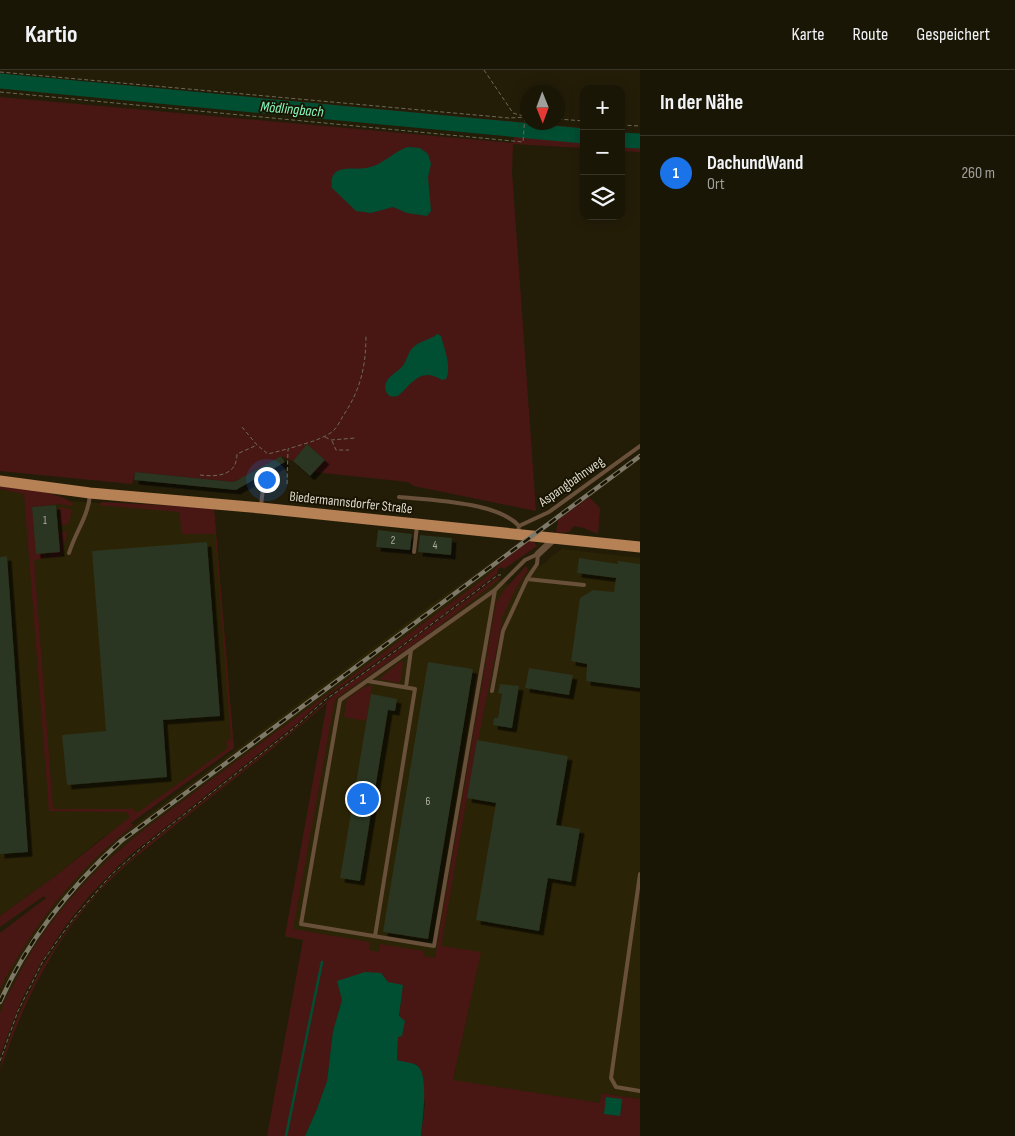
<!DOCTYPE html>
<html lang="de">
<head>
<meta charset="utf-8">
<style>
  :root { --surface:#1a1606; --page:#231f10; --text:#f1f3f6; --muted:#9f9f9b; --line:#383528; --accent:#1a73e8 }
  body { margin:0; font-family:"Sofia Sans Condensed",sans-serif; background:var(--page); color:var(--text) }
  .controls { position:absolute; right:15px; top:15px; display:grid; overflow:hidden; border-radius:10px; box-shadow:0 2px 12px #0003 }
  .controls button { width:45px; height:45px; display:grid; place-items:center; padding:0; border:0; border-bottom:1px solid var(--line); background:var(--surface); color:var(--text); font:25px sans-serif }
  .compass { position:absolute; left:520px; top:15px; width:45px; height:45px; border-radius:50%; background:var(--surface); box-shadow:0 2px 12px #0003; rotate:179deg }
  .you { position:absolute; left:266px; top:409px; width:18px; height:18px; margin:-12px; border:4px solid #fff; border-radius:50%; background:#1a73e8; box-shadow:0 0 0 8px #1a73e833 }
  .badge { display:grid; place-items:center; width:32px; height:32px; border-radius:50%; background:var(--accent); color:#fff; font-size:16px; font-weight:700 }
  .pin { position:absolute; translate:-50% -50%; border:2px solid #fff; box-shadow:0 1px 5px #0006 }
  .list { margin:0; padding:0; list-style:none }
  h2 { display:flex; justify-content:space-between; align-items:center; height:65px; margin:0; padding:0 20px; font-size:21px }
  h2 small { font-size:16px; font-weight:400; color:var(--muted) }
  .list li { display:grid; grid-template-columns:32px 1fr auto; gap:15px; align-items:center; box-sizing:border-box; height:75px; padding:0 20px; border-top:1px solid var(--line) }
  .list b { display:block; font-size:19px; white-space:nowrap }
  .list p { margin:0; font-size:16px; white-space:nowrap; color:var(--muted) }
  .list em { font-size:16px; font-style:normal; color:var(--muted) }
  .icon { flex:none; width:28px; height:28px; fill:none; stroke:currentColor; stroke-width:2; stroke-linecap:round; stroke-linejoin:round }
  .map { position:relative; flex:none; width:640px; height:1066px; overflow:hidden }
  header { display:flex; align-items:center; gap:30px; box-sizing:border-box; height:70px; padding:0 25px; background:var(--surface); border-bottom:1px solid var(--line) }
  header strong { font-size:24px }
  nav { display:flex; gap:28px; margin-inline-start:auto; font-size:18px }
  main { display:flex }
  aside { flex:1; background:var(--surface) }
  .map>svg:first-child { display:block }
  .built { fill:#2b2306 }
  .green { fill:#481714 }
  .water { fill:#014f33 }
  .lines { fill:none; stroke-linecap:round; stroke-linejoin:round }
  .stream { stroke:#014f33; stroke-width:2.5 }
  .river { stroke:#014f33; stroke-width:15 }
  .building { fill:#2b3420; filter:url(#shadow) }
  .path { stroke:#6e6957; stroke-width:1; stroke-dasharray:4 2.5; stroke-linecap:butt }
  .service { stroke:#69503b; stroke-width:4 }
  .minor { stroke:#69503b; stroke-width:7 }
  .primary { stroke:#b68155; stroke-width:11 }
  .rail-casing { stroke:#7d7867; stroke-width:4.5 }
  .rail { stroke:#191402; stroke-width:2.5; stroke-dasharray:8; stroke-linecap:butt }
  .labels { text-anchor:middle; stroke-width:4; stroke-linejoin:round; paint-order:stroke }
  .number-label { font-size:11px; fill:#b0b0a1 }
  .street-label { font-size:14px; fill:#dcd9cc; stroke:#191402 }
  .water-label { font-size:15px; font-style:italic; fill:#85fac1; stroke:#191402 }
</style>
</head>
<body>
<header>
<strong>Kartio</strong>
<nav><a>Karte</a><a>Route</a><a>Gespeichert</a></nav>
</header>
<main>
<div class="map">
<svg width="640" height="1066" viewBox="0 0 640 1066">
  <defs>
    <filter id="shadow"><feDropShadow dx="4.5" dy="4.5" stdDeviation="0" flood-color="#0009"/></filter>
  </defs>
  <rect width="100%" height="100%" fill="#231d08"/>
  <path class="built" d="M640,383V390L505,489L486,507L146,758L117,781L73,825L44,863L19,903L0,944V919L17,887L41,851L76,807L116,769L436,531L533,463Z
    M0,419L69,431L214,441L234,678L102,768L54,807L0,846Z
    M562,479L640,488V1029L602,1023L600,1033L453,1011L480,882L438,895L285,867L328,633L498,508L513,518L522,503L546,493L549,488Z"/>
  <path class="green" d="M0,4L584,58V64L0,9Z
    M0,27L513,73L515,64L584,70V78L513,74L512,102L536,441L414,416L408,412L314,402L325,390L307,374L293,391L281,386L234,412L135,402L132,414L0,401Z
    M621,74L640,76V82L621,81Z
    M0,416C17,418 63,422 73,434L71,436L58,434L32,437L36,483H46V488L34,490L53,739H133L137,743L228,678L226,672L231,669L215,464H182L179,442L98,435L102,432L214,438L234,678L131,753L134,755C77,799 33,855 0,919V863L46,828L44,826L0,857V846L54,807L130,747L126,742L49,741L24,424L0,419Z
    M589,427L600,438L598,464L584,458L574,456L569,462L556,463L558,450Z
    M62,437L72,440L69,452L66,455H60L59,438Z
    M58,462H67L61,486L50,488V482Z
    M529,471L534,472L537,476L504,499L502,497L498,499L497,504L420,562L326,627L298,653L130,785L116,798L89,826L66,855L40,894L21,931L0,985C0,972 0,956 0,943C3,932 10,922 15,912C45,850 92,800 146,758L486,507L505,489Z
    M526,496L528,500L515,520L503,546L499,545L501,546L502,552L478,670H477L441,876L481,882L453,1010L600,1033L601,1023L640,1029V1066H421L425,1034L417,995L397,991L399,946L403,915L342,930L333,961L327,1011L317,1039L305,1066H267L303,870L285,866L327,633C280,674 231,711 182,750C152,774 121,797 96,825C50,877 22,936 0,1001L2,989L19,943L41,898L76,847L109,809L147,775L297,657L337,622L404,576L499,506L500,508L491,516L430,563L335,629L293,859L370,872L369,880L379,882L380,874L423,881V886L435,888L496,533L504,520Z
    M401,591L403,593L400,613L379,609Z
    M372,615L366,651L344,647L347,629L364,617Z"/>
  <path class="water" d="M408,77L420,78L428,84L431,94L428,107L431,141L427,146L407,143L393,137L371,143L356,141L332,118C331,112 331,107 335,103C343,96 357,100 366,98C384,95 392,82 408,77Z
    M437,264L441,266C444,278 452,297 446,309L442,310C421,297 413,312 398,326C392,327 388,327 386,321C382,309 395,304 402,297C408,290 407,281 416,275C423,270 432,269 437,264Z
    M365,902L381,903L388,912L403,915L399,946L405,951L402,966L398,967L397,990C403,992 411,992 416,995C430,1001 422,1053 421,1066H305L317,1039L327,1011L333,961L342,930L337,911Z
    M606,1027L622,1029L620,1046L604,1044Z"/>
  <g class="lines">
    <path class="stream" d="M286,1066L322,892"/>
    <path class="river" d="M0,11L584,66
      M621,70L640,71"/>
  </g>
  <path class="building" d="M307,374L325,390L310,406L293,391Z
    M281,386L285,392L236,420L134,410L135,402L234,412Z
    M56,435L60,482L36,484L32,437Z
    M378,460L412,464L410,480L376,477Z
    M420,465L452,468L451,485L418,482Z
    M207,472L220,646L163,650L167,707L67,715L62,665L106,661L92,481Z
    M7,486L28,782L0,784V487Z
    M579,488L618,494V491L640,494V618L586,611L587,594L571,591L580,528L593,520L614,522L616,508L577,503Z
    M428,592L473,599L428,869L383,862Z
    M529,598L573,605L569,625L525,618Z
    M500,614L519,616L512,658L493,655L494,648H498L502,624L498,623Z
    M371,624L397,629L395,641L388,640L360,811L340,808Z
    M477,670L568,686L556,755L580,759L571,812L548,808L539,861L476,850L496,733L467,728Z"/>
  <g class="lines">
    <path class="path" d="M484,0L513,43L523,46
      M0,2L509,48L528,47
      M0,22L523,72L525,46
      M558,49L584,51
      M621,55L640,56
      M242,357L257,375L268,384L287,379
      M325,367L331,370L355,368
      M332,371L336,380H349
      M200,405C217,407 237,406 237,384L257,375
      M287,414L288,379C302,374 319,371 332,362C337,358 340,351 343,346C361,319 366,296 366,264
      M0,991L18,941L43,891L73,849L111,805L144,776L294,658L325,630L398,579L498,505H501"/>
    <path class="service" d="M399,427C430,430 498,432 519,456
      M261,435L263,419
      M518,462L519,456L549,442L640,376
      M414,482L417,456
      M69,483C75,463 88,447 90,425
      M527,509L584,515
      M368,611L415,619L375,866
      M406,617L411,580
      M492,621L503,561L527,509L537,494L538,484L525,490L495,520L340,630L301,854L434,876L495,520
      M640,804L611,1008L616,1017L640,1021"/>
    <path class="minor" d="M538,484L554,469"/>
    <path class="primary" d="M0,411L90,423L261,438L640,477"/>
    <defs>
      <path id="rail" d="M0,932C28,869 70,817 121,771L640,386"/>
    </defs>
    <use href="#rail" class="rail-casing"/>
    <use href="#rail" class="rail"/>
  </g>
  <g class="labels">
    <g class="number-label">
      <text x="45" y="454">1</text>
      <text x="393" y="474">2</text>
      <text x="435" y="479">4</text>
      <text x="428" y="735">6</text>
    </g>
    <g class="street-label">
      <text transform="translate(571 411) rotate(-35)" y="5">Aspangbahnweg</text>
      <text transform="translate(351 432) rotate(6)" y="5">Biedermannsdorfer Straße</text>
    </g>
    <g class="water-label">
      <text transform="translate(292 39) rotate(5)" y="5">Mödlingbach</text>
    </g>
  </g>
</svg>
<div class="controls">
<button>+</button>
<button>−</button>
<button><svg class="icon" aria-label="layers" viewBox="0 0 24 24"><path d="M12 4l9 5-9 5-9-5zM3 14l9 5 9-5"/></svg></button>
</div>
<svg class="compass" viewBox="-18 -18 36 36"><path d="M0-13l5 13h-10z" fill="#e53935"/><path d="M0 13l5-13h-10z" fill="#9f9f9b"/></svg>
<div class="you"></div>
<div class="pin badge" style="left:363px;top:729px">1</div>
</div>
<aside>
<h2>In der Nähe<small></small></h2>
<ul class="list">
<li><span class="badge">1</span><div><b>DachundWand</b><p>Ort</p></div><em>260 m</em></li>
</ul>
</aside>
</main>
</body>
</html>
